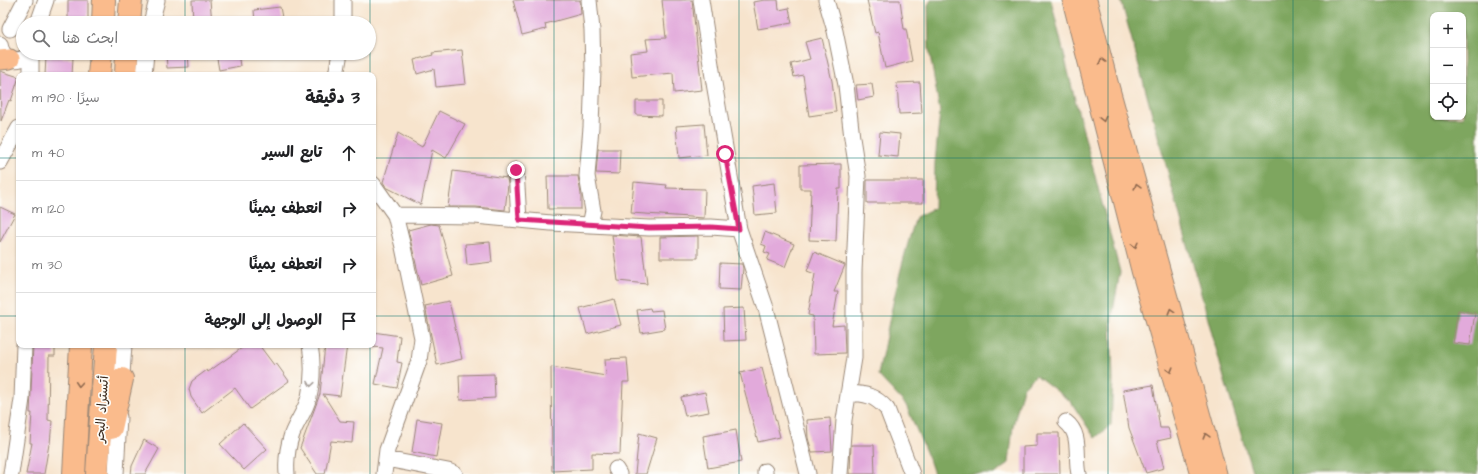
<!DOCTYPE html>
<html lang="ar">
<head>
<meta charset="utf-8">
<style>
  :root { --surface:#fff; --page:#f6f6f6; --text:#202124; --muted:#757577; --line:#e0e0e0 }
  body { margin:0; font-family:"Architects Daughter","Playpen Sans Arabic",sans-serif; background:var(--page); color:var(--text); direction:rtl }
  .controls { position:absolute; right:12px; top:12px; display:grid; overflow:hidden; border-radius:8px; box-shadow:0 1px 3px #0004 }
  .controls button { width:36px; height:36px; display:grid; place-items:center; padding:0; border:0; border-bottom:1px solid var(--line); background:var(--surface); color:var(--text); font:20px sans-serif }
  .stop { position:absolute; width:12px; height:12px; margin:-9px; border:3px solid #db2777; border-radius:50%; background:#fff }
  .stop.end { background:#db2777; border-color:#fff; box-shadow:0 1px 4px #0008 }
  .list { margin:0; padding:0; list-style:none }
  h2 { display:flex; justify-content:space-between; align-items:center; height:52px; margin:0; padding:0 16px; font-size:17px }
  h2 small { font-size:13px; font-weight:400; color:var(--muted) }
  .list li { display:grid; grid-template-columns:26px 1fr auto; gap:12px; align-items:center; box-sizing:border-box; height:56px; padding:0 16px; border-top:1px solid var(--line) }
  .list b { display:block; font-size:15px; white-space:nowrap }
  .list em { font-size:13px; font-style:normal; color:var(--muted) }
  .icon { flex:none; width:22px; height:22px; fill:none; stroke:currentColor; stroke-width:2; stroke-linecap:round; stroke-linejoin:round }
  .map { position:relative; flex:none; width:1478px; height:474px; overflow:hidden; direction:ltr }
  .search { position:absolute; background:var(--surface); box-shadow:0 1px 3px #0004; left:16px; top:16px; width:360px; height:44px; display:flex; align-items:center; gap:10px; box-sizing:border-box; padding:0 14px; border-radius:22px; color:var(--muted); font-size:15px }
  .panel { position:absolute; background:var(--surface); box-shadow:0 1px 3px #0004; left:16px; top:72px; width:360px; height:276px; border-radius:8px; direction:rtl }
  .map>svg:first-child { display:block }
  .forest { fill:#7ea65f; stroke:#5c683e; fill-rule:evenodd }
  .building { fill:#e2aadb }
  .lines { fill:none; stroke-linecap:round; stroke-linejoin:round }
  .minor-casing { stroke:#998776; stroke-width:17 }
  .major-casing { stroke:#998776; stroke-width:21 }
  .highway-casing { stroke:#998776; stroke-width:24 }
  .minor { stroke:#fff; stroke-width:15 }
  .major { stroke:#fabb8c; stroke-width:19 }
  .highway { stroke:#fabb8c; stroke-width:22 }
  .oneway { stroke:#916b50 }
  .oneway2 { stroke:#a79f9a }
  .route { stroke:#db2777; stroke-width:5 }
  .grid { fill:none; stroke:#0f766e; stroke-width:1; stroke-opacity:0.55 }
  .labels { text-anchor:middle; stroke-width:3.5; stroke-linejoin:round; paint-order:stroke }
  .street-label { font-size:13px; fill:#3b2a1e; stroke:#fdfcf7 }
</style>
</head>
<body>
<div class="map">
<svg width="1478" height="474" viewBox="0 0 1478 474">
  <rect width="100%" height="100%" fill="#fdfcf7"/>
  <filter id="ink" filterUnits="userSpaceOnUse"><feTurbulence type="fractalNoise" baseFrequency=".025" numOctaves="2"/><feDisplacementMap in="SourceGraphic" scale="8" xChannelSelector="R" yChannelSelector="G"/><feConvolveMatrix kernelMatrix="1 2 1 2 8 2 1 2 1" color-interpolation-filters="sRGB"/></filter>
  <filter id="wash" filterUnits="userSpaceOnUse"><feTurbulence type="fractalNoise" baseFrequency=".012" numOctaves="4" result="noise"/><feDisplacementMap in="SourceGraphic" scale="16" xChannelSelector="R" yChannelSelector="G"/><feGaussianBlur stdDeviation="0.9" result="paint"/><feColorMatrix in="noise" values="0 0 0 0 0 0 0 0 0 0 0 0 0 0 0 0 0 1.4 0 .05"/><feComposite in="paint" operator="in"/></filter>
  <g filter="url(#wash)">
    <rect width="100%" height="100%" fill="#f7e4cd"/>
    <path class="forest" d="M931,0H1051L1072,88L1120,272L1111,323L1113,380L1111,425L1095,438L1071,402L1036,375L1023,388L1013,426L1009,463L995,474H934L929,459L906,405L878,375C889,322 899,268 916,217L934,208L935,162L940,112L929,49L928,5Z
      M1121,0H1478V474H1253L1224,378ZM1433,15H1463V117H1433Z"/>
    <g id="blocks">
      <path class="building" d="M68,0H88V21H68Z
        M192,0H210L212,23H193Z
        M513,0H580L581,14L545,24L546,29L522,35Z
        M662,0H692L702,90L674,93L673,73L632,77L630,53L648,51L646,39L666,38Z
        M765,0H778L779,10L789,8L792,23L758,29L753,2Z
        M867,0H900L904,29H906L912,61L885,68L878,32L875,33Z
        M280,7L283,23H255L254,10Z
        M822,38L832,81L836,112L809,116L803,75L794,77L791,64L810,59L805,42Z
        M462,50L466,84L436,87L434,69L417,74L414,60L433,55L432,53Z
        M166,53H188L189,67L167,68Z
        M216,53H238L240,66L219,70Z
        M46,57L73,58L72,75H45Z
        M0,71L19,77L11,101L9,100L1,121Z
        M920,82L922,113L899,114L897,83Z
        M872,84L874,97L858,100L856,85Z
        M636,101H662V116L636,115Z
        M439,111L465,124L446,158L432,150L421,205L386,187L383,182L398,133L422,147Z
        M704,124L707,155L679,158L676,126Z
        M880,132L900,134L898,157L878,155Z
        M598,149H620L619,174L596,173Z
        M841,164V189H838L836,241L809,240L811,189H800V165Z
        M453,171L507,178L508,185L505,210L476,207H448Z
        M547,176H578L581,194V209H548Z
        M867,180H923V203H867Z
        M634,182L667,185L666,188L705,189L704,218L631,213Z
        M774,183L777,213L755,215L752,186Z
        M0,207L15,214L0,242Z
        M431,224L439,225L453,276L421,285L408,230Z
        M765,232L794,244L785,267L767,260L770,254L764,252L766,246L761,244Z
        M612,235L641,237L647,284L618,281Z
        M698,236V258H660V237Z
        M490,242L492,262L467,265L465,244Z
        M814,252L845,265L834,292H838L832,326L844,325L845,353L814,354L813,316L808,315L815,274L807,271Z
        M720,263L742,264L743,268L741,290L719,289Z
        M614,299L621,325L587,334L580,308Z
        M449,301L462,359L437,365L425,306Z
        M650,308L651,311L662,310L665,329L641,333L637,310Z
        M744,308L746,340L724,341L723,309Z
        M1458,310L1475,313L1470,345L1453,343Z
        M373,332L400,336L397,362L402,363L397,388L375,384L383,348L373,347Z
        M33,345H55V356H49L48,420L52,421L50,444H49L44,474H26L32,443H30L32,413H30Z
        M246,345H259L274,365L276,363L289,381L250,409L235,388L202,413L191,397L189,389L192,381L207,370L208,372Z
        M325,345H347L340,396L323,394L340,421L354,422L352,443L331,441L325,474H317L300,448L320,394Z
        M627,358L629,382H623L620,454L592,453V469L552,471L551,367L606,376L605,359Z
        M762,368L780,437L758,442L740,373Z
        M494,374L495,398L460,400L459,375Z
        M1153,385L1160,428H1168L1171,438L1157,441L1164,468L1146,473L1129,428L1123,390Z
        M705,392L709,412L685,416L681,397Z
        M830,418L832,451L812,452L808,438L807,420Z
        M417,419L442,423L436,457L412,452Z
        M243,423L267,449L244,470L220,444Z
        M736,430L741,462L708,468L703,436Z
        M639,433L657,438L646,474H635Z
        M1037,433H1059L1060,474H1023V447L1037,446Z
        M144,440L159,449L145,474H131L132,466Z
        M851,445H874L875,474H850Z"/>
    </g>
  </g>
  <g filter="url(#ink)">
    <use href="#blocks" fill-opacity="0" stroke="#998776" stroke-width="1"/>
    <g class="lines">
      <defs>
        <path id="minor" d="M343,0V23
          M589,0L592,30L593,70L591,127L587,176L593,211L590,225
          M701,0L713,77L739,229L766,308L808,474
          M826,0L835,31L846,85L852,138L858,176L854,272V358L844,420L840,474
          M38,23L46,0
          M151,23L157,0
          M10,29L25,0
          M0,44C2,59 19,66 29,53
          M31,53V75
          M144,75L146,53
          M336,75L340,53
          M0,162L19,128
          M516,170L519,220
          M373,184L395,215L403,247L422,338L419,361L387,450L384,474
          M395,215L475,216L551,223L649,228L711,227L739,229
          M121,389L124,345
          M848,393C866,394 874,395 887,409L912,474
          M1066,422C1082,434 1075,457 1079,474
          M386,459L448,471L455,474
          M616,469L619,474
          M765,471V474
          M11,474L22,399L24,345
          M116,474L119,417
          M287,474C286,462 288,446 292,434C297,421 305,412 309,397C313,380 313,362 310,345"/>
        <path id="major" d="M1072,0L1141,270L1200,474
          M1087,0L1108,82L1217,474
          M0,60L10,59"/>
        <path id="highway" d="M103,23L104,0
          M129,23L131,0
          M99,75L101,53
          M126,75L127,53
          M111,428L122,379
          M74,474L81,345
          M97,474L106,345"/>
      </defs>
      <use href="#minor" class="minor-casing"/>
      <use href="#major" class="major-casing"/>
      <use href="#highway" class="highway-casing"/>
      <use href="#minor" class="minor"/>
      <use href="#major" class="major"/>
      <use href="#highway" class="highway"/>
    </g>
    <defs><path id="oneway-chevron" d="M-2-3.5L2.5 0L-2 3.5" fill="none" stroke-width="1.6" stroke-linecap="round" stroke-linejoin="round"/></defs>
    <g class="oneway">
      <use href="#oneway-chevron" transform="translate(1102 61) rotate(-105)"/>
      <use href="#oneway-chevron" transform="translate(1103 119) rotate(76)"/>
      <use href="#oneway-chevron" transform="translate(1137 186) rotate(-106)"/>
      <use href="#oneway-chevron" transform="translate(1135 245) rotate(76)"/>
      <use href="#oneway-chevron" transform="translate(1171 311) rotate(-106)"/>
      <use href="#oneway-chevron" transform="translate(1170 370) rotate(74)"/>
      <use href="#oneway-chevron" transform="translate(79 384) rotate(94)"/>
      <use href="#oneway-chevron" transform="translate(1206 436) rotate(-106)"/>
    </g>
    <use class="oneway2" href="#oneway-chevron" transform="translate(311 384) rotate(99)"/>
  </g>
  <g class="lines" filter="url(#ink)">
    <path class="route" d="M516,170L519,220L649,228L711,227L739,229L725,154"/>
  </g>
  <path class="grid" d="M185,0V23M370,0V75M554,0V474M739,0V474M924,0V474M1108,0V474M1293,0V474M185,53V75M0,158H19M373,158H1478M0,316H19M373,316H1478M185,345V474M370,345V474"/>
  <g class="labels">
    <g class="street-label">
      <text transform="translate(101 409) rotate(-86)" y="5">أتستراد البحر</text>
    </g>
  </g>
</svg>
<div class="controls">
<button>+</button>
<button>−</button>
<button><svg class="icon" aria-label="locate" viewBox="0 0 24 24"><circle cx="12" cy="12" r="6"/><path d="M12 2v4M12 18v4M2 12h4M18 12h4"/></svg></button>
</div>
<div class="stop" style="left:725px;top:154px"></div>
<div class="stop end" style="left:516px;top:170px"></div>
<div class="search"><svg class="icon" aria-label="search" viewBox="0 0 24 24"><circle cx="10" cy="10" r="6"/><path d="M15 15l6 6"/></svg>ابحث هنا</div>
<section class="panel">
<h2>3 دقيقة<small>سيرًا · 190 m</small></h2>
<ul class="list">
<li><svg class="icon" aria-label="ahead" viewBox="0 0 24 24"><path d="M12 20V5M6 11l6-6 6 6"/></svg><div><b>تابع السير</b></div><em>40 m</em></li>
<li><svg class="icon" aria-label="right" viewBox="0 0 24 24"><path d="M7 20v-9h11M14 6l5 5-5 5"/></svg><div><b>انعطف يمينًا</b></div><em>120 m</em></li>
<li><svg class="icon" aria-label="right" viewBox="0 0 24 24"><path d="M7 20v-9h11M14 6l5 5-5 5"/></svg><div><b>انعطف يمينًا</b></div><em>30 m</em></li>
<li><svg class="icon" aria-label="arrive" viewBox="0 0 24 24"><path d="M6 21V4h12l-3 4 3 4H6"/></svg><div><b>الوصول إلى الوجهة</b></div></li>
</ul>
</section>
</div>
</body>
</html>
